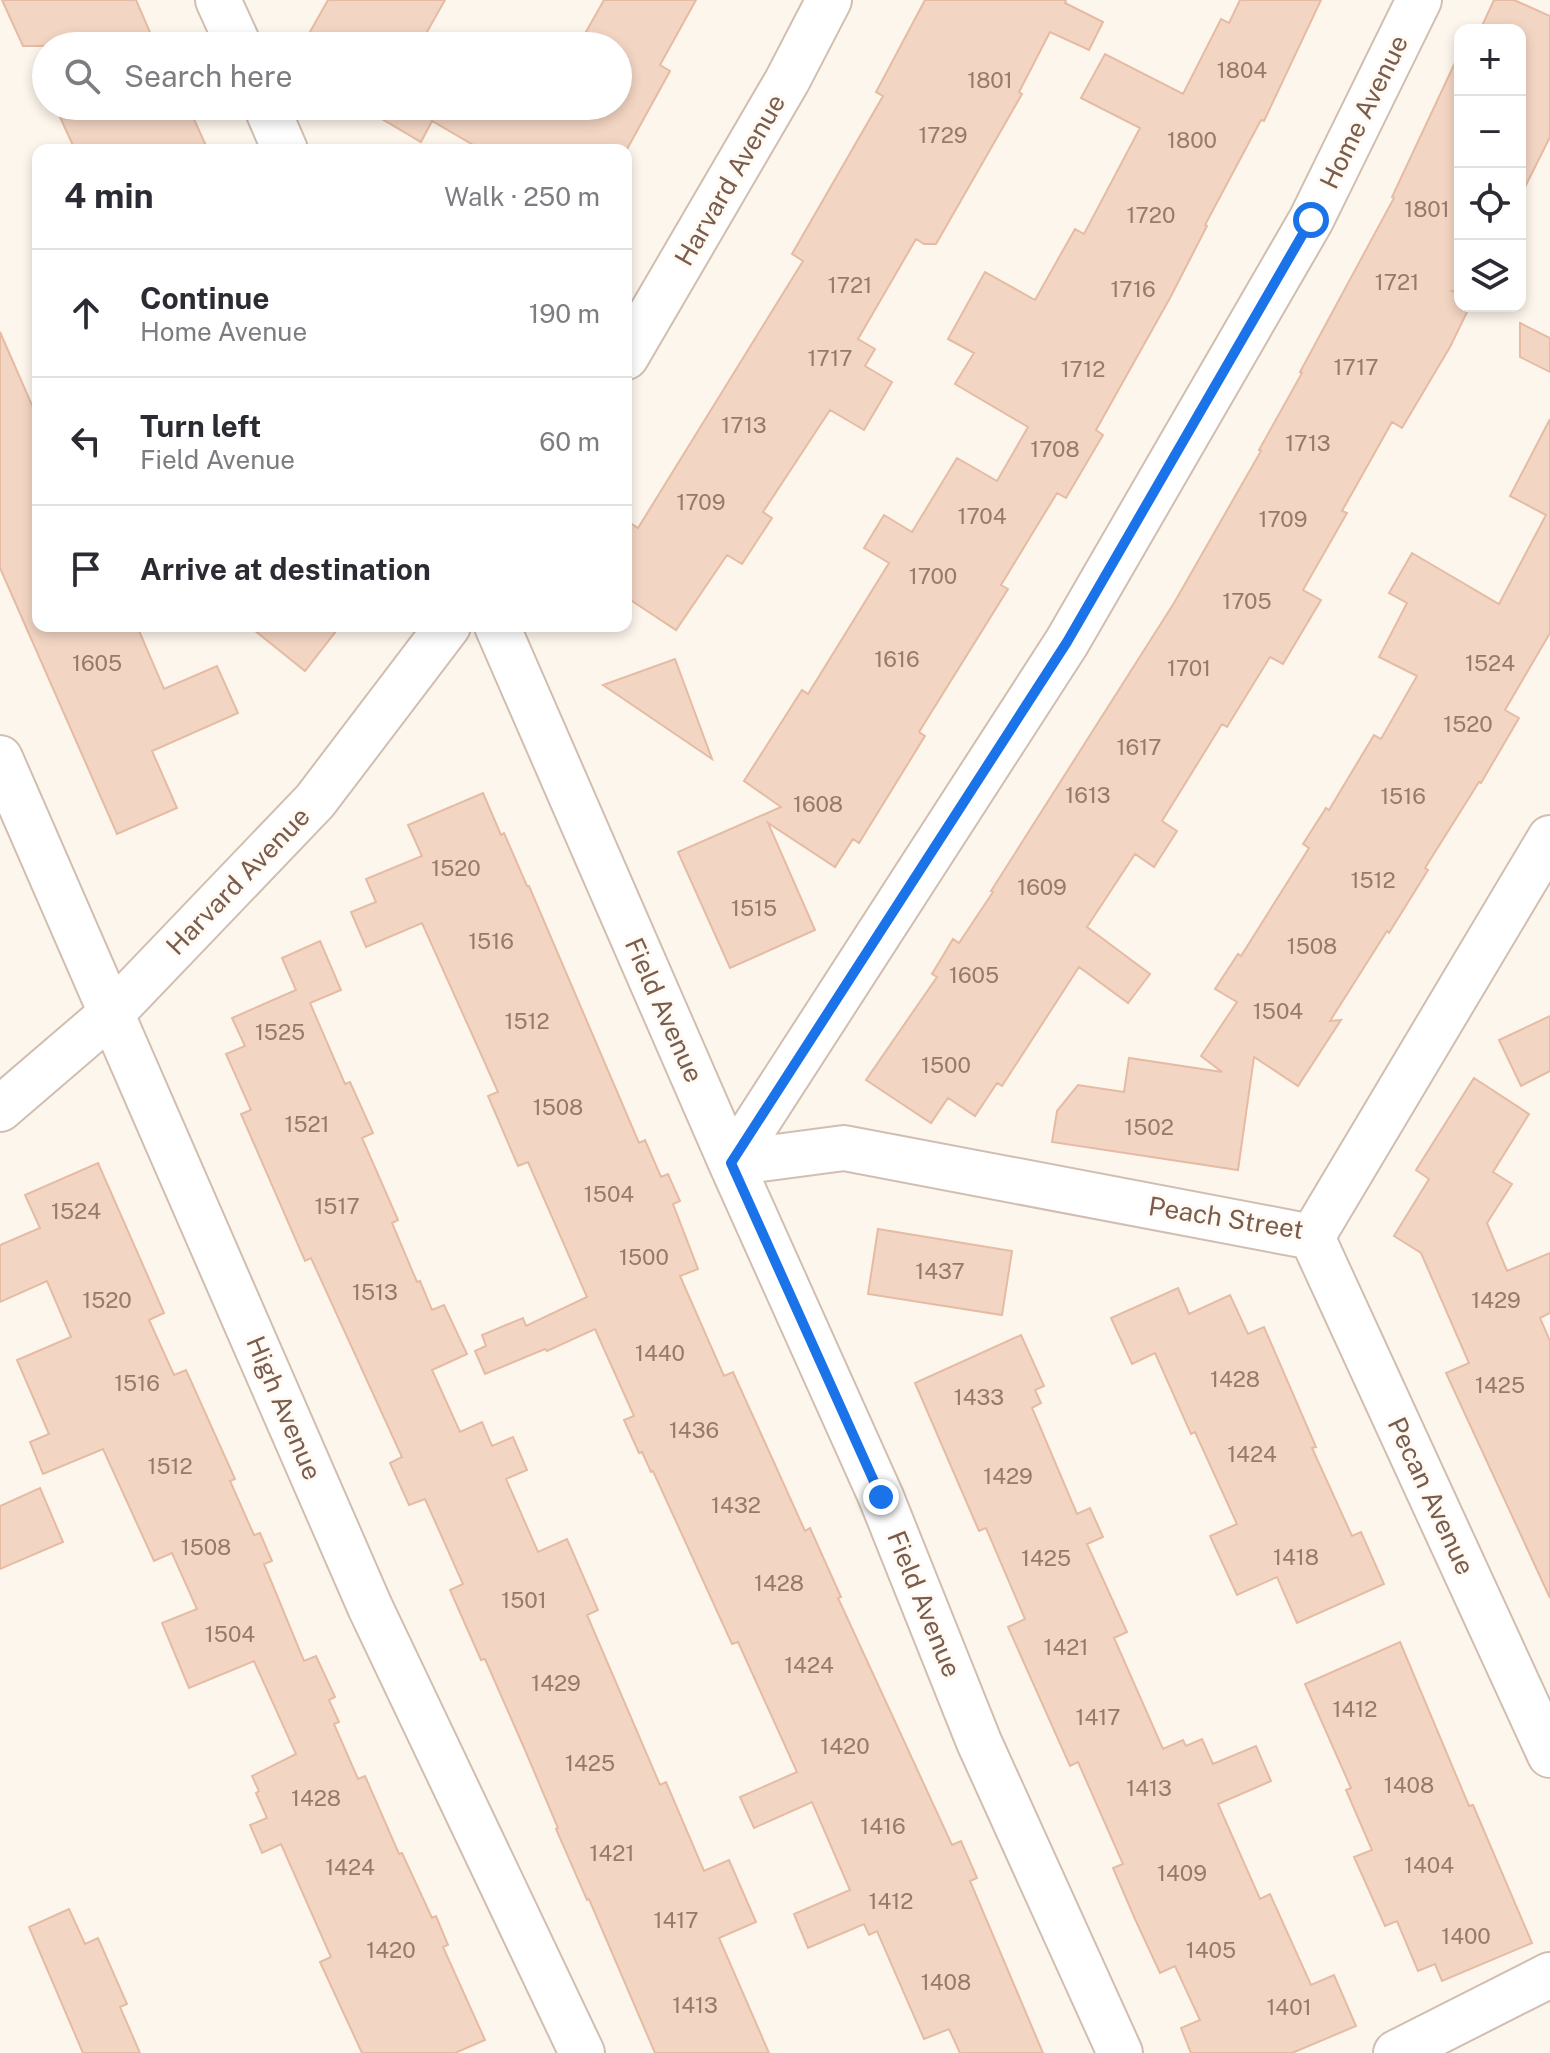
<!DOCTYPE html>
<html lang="en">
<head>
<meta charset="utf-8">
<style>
  :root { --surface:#fff; --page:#f7f7f7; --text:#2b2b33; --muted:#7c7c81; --line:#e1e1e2 }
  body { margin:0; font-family:"Public Sans",sans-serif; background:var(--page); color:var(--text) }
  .controls { position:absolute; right:24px; top:24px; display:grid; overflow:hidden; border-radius:16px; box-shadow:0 4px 12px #0003 }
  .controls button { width:72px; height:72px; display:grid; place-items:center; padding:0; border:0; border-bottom:2px solid var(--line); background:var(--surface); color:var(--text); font:40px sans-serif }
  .stop { position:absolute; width:24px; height:24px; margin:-18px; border:6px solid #1a73e8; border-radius:50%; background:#fff }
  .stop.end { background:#1a73e8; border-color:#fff; box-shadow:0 2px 8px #0008 }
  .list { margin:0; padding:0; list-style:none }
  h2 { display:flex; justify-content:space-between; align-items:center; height:104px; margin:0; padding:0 32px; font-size:34px }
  h2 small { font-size:26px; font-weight:400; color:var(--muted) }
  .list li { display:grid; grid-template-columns:52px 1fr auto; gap:24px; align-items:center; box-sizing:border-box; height:128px; padding:0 32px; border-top:2px solid var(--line) }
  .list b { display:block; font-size:30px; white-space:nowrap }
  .list p { margin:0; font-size:26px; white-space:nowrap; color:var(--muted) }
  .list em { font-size:26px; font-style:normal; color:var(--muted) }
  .icon { flex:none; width:44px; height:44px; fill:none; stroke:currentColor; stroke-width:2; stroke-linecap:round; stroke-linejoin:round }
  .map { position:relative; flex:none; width:1550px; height:2053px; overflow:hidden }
  .search { position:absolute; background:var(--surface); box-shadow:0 4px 12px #0003; left:32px; top:32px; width:600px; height:88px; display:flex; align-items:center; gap:20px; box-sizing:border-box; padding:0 28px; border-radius:44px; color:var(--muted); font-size:30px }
  .panel { position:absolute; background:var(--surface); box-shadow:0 4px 12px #0003; left:32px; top:144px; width:600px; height:488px; border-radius:16px }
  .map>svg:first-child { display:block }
  .building { fill:#f3d5c3; stroke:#e6bba3; stroke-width:2 }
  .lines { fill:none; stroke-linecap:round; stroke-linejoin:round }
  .street-casing { stroke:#d1beb0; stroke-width:48 }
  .street { stroke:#fff; stroke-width:44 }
  .route { stroke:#1a73e8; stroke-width:10 }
  .labels { text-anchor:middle; stroke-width:6; stroke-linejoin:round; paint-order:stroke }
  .number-label { font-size:22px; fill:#987a6a }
  .street-label { font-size:26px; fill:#7a5c4d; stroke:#fffaf3 }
</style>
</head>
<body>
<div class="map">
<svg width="1550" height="2053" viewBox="0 0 1550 2053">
  <rect width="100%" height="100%" fill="#fdf6ec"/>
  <path class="building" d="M2,0H136L156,46H23Z
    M328,0H445L419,46H302Z
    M604,0H696L660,65L670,71L626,151L482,150L432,121L421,142L360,106H618V46H578Z
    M925,0H1066L1065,3L1103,22L1089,50L1050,32L1019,92L1022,94L936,244H924L916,239L858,339L875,349L865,366L892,382L864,430L830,410L763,512L772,518L742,564L727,555L676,630L626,597V520L638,528L803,261L792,254L883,96L876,92Z
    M1240,0H1321L1264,121L1261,120L1205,225L1207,226L1170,298L1096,430L1103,435L1066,498L1057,493L1001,585L1008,589L919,732L925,736L859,843L853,839L835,867L768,823L815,930L730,968L678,852L781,807L744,781L802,690L808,694L889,563L864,548L884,515L912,532L957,458L997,481L1028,427L955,384L974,353L948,339L985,272L1035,300L1075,229L1084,234L1140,128L1081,98L1105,54L1183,94L1221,19L1229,23Z
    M1494,0H1514L1550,16V137L1520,197V30H1480Z
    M1460,52V290L1452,291L1460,295V306H1470L1450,347L1402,428L1392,422L1342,511L1347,513L1303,590L1321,600L1283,664L1270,657L1227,727L1222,724L1162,821L1177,831L1154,867L1135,854L1087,927L1150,974L1128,1003L1079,967L1002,1086L997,1083L975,1116L948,1098L931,1123L866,1080L937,977L932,974L953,939L959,943L993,892L991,891L1174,603L1261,451L1259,450L1302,373L1300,372L1394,198L1392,197Z
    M55,106H188L208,150H75Z
    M1520,323L1550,338V372L1520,357Z
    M0,332L38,419V626H137L164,689L217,666L238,713L152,751L177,808L117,834L0,568Z
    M1550,419V633L1505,710L1519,718L1481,783L1479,782L1425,868L1428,870L1389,933L1387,931L1330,1021L1341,1020L1298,1086L1254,1057L1238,1170L1052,1142L1057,1111L1078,1085L1124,1092L1129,1058L1222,1072L1201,1056L1237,1002L1215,989L1238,954L1241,956L1309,848L1303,844L1326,808L1329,810L1374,735L1381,739L1417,676L1379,657L1407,603L1389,593L1412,553L1499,604L1546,515L1510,496Z
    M249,626H340L305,671Z
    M675,659L712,759L603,685Z
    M483,793L501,835L504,833L527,886H529L639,1143L645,1140L661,1177L668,1174L680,1201L673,1204L698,1269L680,1276L724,1376L733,1372L805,1531L810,1528L841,1597L838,1598L952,1845L961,1841L977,1878L970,1881L1043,2053H960L949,2029L924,2039L877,1931L869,1935L864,1924L808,1948L794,1914L850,1890L812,1802L754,1828L740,1797L797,1772L738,1642L732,1644L653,1471L651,1472L642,1452L639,1453L624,1420L634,1416L595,1329L547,1351L545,1349L485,1374L475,1351L486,1346L482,1335L523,1318L526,1326L587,1297L528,1162L518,1166L488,1096L498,1092L422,923L366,947L351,912L376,902L366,879L422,856L408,825Z
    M320,941L341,990L310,1003L345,1084L350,1082L373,1133L362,1138L398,1220L392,1223L417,1282L420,1281L432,1310L444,1305L467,1354L432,1370L460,1432L482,1422L492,1446L513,1437L527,1470L506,1479L538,1552L567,1539L598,1610L587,1615L660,1785L666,1782L704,1871L729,1860L756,1922L719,1938L769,2053H655L589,1899L587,1900L556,1829L558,1828L525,1750L485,1659L481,1660L450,1590L463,1584L425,1499L409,1505L390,1463L402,1457L311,1258L305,1261L241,1114L251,1110L226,1054L245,1046L232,1018L296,990L282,958Z
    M1550,1016V1071L1521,1086L1499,1040Z
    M1474,1078L1529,1114L1493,1172L1512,1184L1487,1223L1507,1271L1550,1253V1313L1540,1318L1550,1341V1598L1446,1373L1469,1363L1421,1253L1394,1236L1429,1179L1416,1170Z
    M98,1163L164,1313L149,1320L174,1375L186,1370L235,1479L230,1481L254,1535L260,1533L272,1561L264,1564L304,1661L316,1656L335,1697L329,1700L339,1722L334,1724L358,1779L365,1776L399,1854L402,1853L432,1918L436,1916L448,1945L443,1947L485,2040L455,2053H362L320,1962L331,1957L281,1844L262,1853L250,1825L267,1818L256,1793L259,1791L252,1776L296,1754L254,1661L189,1688L162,1623L197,1609L172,1553L154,1561L103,1449L43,1474L30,1442L49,1434L17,1360L71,1337L47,1281L0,1302V1245L40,1228L25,1195Z
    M878,1229L1012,1251L1002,1315L868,1294Z
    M1178,1288L1189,1314L1230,1295L1248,1334L1264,1327L1316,1447L1312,1448L1352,1536L1361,1532L1384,1584L1297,1623L1277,1577L1237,1595L1210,1536L1237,1524L1195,1432L1191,1434L1155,1353L1132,1364L1111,1318Z
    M1021,1335L1044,1386L1035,1390L1041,1403L1032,1408L1077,1514L1090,1508L1103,1537L1087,1544L1127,1632L1114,1638L1163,1749L1183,1740L1186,1746L1202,1739L1213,1764L1256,1746L1271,1781L1218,1804L1260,1899L1270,1894L1311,1985L1334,1975L1356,2026L1292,2053H1191L1181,2028L1200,2020L1175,1966L1160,1973L1135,1919L1113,1868L1123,1864L1078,1762L1070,1766L1008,1627L1025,1619L986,1528L979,1531L915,1383Z
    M40,1488L63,1542L0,1569V1506Z
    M1400,1642L1469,1806L1473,1805L1532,1943L1442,1981L1435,1964L1418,1971L1397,1921L1385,1926L1354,1857L1372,1850L1346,1790L1351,1788L1305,1684Z
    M69,1909L85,1944L98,1938L127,2004L120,2007L140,2053H83L29,1927Z"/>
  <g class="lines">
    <defs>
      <path id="street" d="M218,0L239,46
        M266,106L285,150
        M626,357L787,81L829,0
        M497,626L731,1163L881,1497L979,1742L1120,2053
        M0,758L370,1607L582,2053
        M0,1109L113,1012L315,801L448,626
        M731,1163L1067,642L1311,220L1419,0
        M731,1163L844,1148L1312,1237
        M1312,1237L1550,1755
        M1312,1237L1550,838
        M1396,2053L1550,1975"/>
    </defs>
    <use href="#street" class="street-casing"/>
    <use href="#street" class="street"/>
  </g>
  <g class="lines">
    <path class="route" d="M881,1497L731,1163L1067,642L1311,220"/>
  </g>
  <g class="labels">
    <g class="number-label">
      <text x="1242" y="78">1804</text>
      <text x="990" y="88">1801</text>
      <text x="943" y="143">1729</text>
      <text x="1192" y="148">1800</text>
      <text x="1427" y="217">1801</text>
      <text x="1151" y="223">1720</text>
      <text x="1397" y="290">1721</text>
      <text x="850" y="293">1721</text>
      <text x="1133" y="297">1716</text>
      <text x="830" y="366">1717</text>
      <text x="1356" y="375">1717</text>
      <text x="1083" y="377">1712</text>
      <text x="744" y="433">1713</text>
      <text x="1308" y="451">1713</text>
      <text x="1055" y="457">1708</text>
      <text x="701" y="510">1709</text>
      <text x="982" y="524">1704</text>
      <text x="1283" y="527">1709</text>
      <text x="933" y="584">1700</text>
      <text x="1247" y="609">1705</text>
      <text x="897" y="667">1616</text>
      <text x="97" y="671">1605</text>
      <text x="1490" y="671">1524</text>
      <text x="1189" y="676">1701</text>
      <text x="1468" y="732">1520</text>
      <text x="1139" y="755">1617</text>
      <text x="1088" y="803">1613</text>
      <text x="1403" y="804">1516</text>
      <text x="818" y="812">1608</text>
      <text x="456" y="876">1520</text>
      <text x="1373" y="888">1512</text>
      <text x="1042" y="895">1609</text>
      <text x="754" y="916">1515</text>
      <text x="491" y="949">1516</text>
      <text x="1312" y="954">1508</text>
      <text x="974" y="983">1605</text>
      <text x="1278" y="1019">1504</text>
      <text x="527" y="1029">1512</text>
      <text x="280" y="1040">1525</text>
      <text x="946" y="1073">1500</text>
      <text x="558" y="1115">1508</text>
      <text x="307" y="1132">1521</text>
      <text x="1149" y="1135">1502</text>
      <text x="609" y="1202">1504</text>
      <text x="337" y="1214">1517</text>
      <text x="76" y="1219">1524</text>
      <text x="644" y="1265">1500</text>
      <text x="940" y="1279">1437</text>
      <text x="375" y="1300">1513</text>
      <text x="107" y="1308">1520</text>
      <text x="1496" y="1308">1429</text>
      <text x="660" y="1361">1440</text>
      <text x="1235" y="1387">1428</text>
      <text x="137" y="1391">1516</text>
      <text x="1500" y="1393">1425</text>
      <text x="979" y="1405">1433</text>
      <text x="694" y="1438">1436</text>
      <text x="1252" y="1462">1424</text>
      <text x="170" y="1474">1512</text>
      <text x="1008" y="1484">1429</text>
      <text x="736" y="1513">1432</text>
      <text x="206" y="1555">1508</text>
      <text x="1296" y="1565">1418</text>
      <text x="1046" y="1566">1425</text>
      <text x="779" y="1591">1428</text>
      <text x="524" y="1608">1501</text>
      <text x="230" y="1642">1504</text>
      <text x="1066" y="1655">1421</text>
      <text x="809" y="1673">1424</text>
      <text x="556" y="1691">1429</text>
      <text x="1355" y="1717">1412</text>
      <text x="1098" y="1725">1417</text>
      <text x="845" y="1754">1420</text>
      <text x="590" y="1771">1425</text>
      <text x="1409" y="1793">1408</text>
      <text x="1149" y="1796">1413</text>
      <text x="316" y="1806">1428</text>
      <text x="883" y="1834">1416</text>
      <text x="612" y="1861">1421</text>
      <text x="1429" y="1873">1404</text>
      <text x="350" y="1875">1424</text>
      <text x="1182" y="1881">1409</text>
      <text x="891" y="1909">1412</text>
      <text x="676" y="1928">1417</text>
      <text x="1466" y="1944">1400</text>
      <text x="391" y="1958">1420</text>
      <text x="1211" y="1958">1405</text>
      <text x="946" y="1990">1408</text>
      <text x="695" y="2013">1413</text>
      <text x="1289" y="2015">1401</text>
    </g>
    <g class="street-label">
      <text transform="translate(1364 112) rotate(-64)" y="9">Home Avenue</text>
      <text transform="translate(730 180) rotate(-60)" y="9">Harvard Avenue</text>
      <text transform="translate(238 881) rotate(-46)" y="9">Harvard Avenue</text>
      <text transform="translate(664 1010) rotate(66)" y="9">Field Avenue</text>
      <text transform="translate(1226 1218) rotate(9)" y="9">Peach Street</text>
      <text transform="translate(284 1408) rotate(67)" y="9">High Avenue</text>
      <text transform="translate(1431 1496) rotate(65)" y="9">Pecan Avenue</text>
      <text transform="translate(924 1604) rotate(68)" y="9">Field Avenue</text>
    </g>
  </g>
</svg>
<div class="controls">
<button>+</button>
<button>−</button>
<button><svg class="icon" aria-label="locate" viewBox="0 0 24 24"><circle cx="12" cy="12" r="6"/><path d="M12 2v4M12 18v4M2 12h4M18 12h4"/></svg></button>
<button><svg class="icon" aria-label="layers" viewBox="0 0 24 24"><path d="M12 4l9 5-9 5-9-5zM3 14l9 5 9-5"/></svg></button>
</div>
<div class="stop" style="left:1311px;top:220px"></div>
<div class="stop end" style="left:881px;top:1497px"></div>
<div class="search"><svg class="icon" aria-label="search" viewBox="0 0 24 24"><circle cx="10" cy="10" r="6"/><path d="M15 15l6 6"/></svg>Search here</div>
<section class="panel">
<h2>4 min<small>Walk · 250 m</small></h2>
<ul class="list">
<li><svg class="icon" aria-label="ahead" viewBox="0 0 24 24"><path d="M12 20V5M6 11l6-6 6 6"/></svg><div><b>Continue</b><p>Home Avenue</p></div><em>190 m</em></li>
<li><svg class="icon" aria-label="left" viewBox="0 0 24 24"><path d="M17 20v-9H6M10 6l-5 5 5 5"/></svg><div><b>Turn left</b><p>Field Avenue</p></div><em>60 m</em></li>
<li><svg class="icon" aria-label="arrive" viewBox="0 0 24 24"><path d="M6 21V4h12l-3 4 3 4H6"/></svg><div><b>Arrive at destination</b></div></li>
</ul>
</section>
</div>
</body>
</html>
